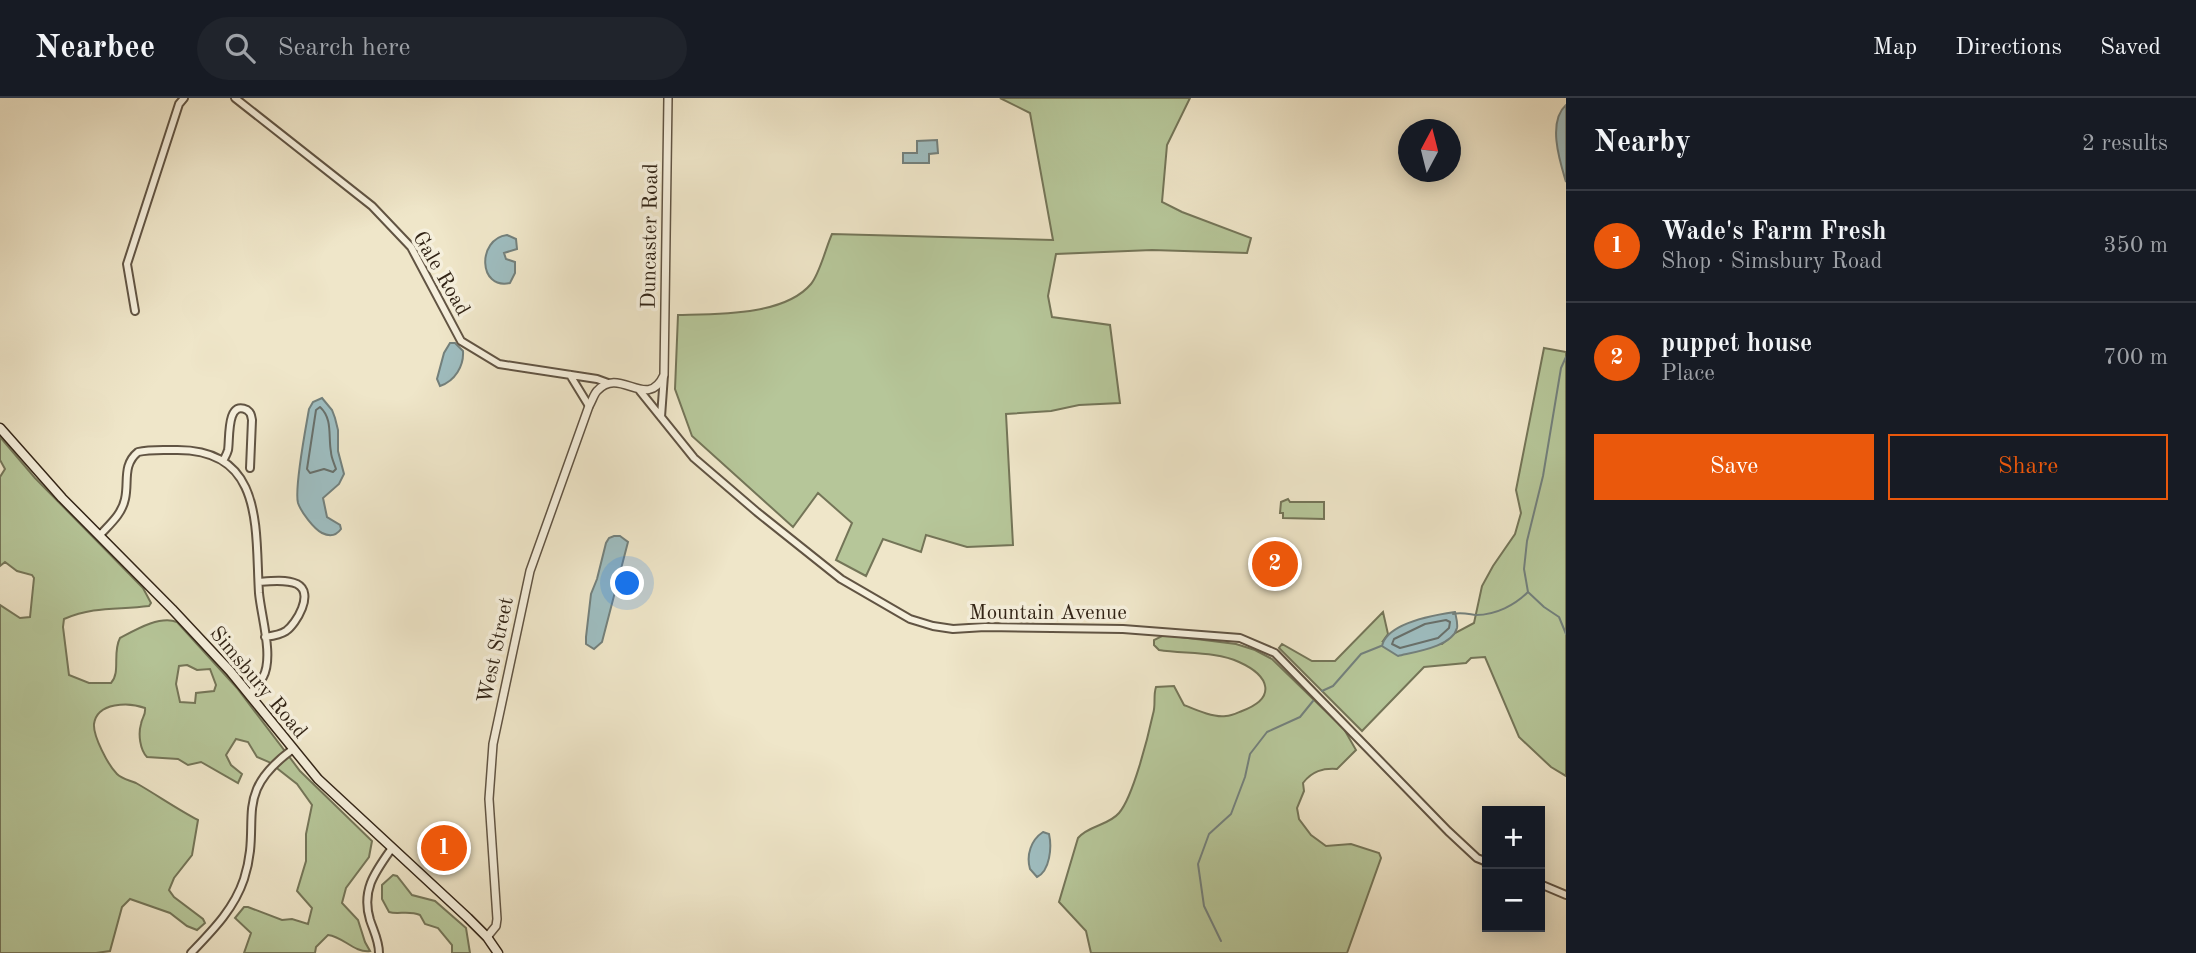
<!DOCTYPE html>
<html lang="en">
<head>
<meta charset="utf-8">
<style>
  :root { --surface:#171b24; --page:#20242c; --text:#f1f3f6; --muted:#9ea1a6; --line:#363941; --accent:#ea580c }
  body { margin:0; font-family:"Old Standard TT",serif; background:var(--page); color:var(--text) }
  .controls { position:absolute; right:21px; bottom:21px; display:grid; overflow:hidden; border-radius:0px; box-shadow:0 4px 18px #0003 }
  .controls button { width:63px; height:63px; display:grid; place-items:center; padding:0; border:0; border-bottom:2px solid var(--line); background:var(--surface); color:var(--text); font:35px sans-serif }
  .compass { position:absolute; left:1398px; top:21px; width:63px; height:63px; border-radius:50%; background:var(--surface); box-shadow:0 4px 18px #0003; rotate:7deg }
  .you { position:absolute; left:628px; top:486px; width:24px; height:24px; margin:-18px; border:5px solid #fff; border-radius:50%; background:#1a73e8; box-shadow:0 0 0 10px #1a73e833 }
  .badge { display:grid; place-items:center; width:46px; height:46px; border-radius:50%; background:var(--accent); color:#fff; font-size:23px; font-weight:700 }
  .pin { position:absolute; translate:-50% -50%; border:4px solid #fff; box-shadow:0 2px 7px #0006 }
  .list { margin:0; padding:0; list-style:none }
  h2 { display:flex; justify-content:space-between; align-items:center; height:91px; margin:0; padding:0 28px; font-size:30px }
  h2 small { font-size:23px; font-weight:400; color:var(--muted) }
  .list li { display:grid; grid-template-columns:46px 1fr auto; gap:21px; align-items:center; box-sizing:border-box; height:112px; padding:0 28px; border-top:2px solid var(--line) }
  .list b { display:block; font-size:26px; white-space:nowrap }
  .list p { margin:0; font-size:23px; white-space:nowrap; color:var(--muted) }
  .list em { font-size:23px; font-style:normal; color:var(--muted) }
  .actions { display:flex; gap:14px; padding:21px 28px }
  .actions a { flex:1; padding:16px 0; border:2px solid var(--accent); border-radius:0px; text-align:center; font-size:24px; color:var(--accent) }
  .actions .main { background:var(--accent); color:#fff }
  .icon { flex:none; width:38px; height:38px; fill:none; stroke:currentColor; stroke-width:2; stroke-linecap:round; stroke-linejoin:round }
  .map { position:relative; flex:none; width:1566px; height:855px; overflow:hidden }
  header { display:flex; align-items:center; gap:42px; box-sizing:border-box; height:98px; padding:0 35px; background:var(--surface); border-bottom:2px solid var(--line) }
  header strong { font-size:33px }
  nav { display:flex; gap:38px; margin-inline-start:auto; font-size:24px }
  .search { width:490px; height:63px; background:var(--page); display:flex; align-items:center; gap:18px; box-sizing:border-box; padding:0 24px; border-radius:38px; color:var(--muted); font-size:26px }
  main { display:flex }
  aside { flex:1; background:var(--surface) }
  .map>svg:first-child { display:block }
  .green { fill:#b6c699; stroke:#747558; stroke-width:2; fill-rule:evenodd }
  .water { fill:#9ebdc0; stroke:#73807c; stroke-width:2 }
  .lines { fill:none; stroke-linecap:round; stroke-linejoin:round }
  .shore { stroke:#68706b; stroke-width:2 }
  .stream { stroke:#73807c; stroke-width:2 }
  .minor-casing { stroke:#615443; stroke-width:10 }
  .tertiary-casing { stroke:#615443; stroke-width:10 }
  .secondary-casing { stroke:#322416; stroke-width:11 }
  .minor { stroke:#f5efdc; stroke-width:6 }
  .tertiary { stroke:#f5efdc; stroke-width:7 }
  .secondary { stroke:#f5efdc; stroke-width:8 }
  .labels { text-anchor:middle; stroke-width:7; stroke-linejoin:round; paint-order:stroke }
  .street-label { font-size:21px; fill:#322416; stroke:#f5efdc }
</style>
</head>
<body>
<header>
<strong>Nearbee</strong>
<div class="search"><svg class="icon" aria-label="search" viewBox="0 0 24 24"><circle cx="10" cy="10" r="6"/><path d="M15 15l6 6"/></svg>Search here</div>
<nav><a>Map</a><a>Directions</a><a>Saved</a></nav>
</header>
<main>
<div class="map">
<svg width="1566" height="855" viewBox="0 0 1566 855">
  <rect width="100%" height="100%" fill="#efe6c9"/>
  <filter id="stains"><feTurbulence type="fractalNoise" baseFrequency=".00286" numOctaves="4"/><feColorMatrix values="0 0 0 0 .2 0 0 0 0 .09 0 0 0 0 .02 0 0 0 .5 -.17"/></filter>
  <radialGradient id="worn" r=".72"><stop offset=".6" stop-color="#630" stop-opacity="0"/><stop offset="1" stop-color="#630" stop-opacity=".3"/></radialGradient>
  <path class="green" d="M1000,0H1190L1167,47L1162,104L1182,114L1251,140L1247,155L1152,152L1056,156L1048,198L1052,219L1110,227L1120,305L1079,307L1051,313L1006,316L1013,447L967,449L926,437L921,454L883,441L866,478L836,462L852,425L818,395L793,429L692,338L675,291L678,217C717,216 784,218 811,186C820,175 826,149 832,136L1053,142L1030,15Z
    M1544,250L1566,254V678L1551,669L1519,639L1485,559L1471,560L1466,565L1424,569L1362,633L1279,550L1282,546L1312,563H1335L1383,514L1388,536L1383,543L1442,546L1455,535L1474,525L1482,488L1493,468L1515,436L1521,415L1516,392Z
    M0,339L35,380L143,490L151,505L149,508C117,512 95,508 64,521L63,529L69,577L89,585H111C121,574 112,555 120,540C135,532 160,517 177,524L237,590L300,673L372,743L369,759L346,790L342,805L358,822L365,844L370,853C354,855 344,839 328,837L316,849L315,855H244L251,835L235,820L244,809H248L282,822L292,821L308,826L312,810L297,793L306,763V736L312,707L297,686L269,664L257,659L248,644L236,641L226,657L231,667L242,676L238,685L201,664L188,667L178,661L147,659C140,652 138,636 141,626C142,619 146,617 145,610C129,604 97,604 94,626C93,638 108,667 117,676C122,681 129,682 136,685C157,697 177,711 198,722L192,757L174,780L169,792L174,799L203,821L205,825L197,832L187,828L170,815L130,801L122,809L110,853L96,855H0V507L20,520L30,519L34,480L32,477L17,473L5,464L0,468V379L5,371L0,362ZM187,567L197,572L210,571L216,587L214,593L196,595L195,605L180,604L176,586L179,568Z
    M1288,401L1290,404H1324V421L1283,420V415H1280L1281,404Z
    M1164,537L1236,546L1255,552L1272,561L1344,631L1356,652L1337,671C1323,670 1312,673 1303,685L1304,693L1297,710L1299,721L1311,737L1326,748L1351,746L1379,755L1381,760L1347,855H1091L1086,833L1059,804L1078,740C1089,727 1108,728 1119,715C1133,699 1148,639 1153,616C1156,607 1153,598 1156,589L1174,588L1184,607C1196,612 1214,620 1226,618C1231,618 1237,615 1242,613C1277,600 1270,578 1239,564C1216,553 1184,556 1159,552L1154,547V542Z
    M393,777L397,778L412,797L435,803L466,830L470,855H452V847L438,830L425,826L420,817C408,812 398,817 389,814L382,801V787Z"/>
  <path class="water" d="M1566,7V84C1560,64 1547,24 1566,7Z
    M937,42L938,55L929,56V65H903V55H917V43Z
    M507,137L516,141L517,151L504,155L506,161L515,164V175L510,185C478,192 477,141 507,137Z
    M450,245H455L463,253C464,268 455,283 440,288L437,281L444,255Z
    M322,300L332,312L335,320L338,332V353L344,376L339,386L323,400L327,419L340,427L341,431C336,438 330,439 322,435C314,431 301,414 298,405C294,390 306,329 309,311L313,304Z
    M620,438L628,444L602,544L594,551L586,546V539L591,496L597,481L606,445L609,440L614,438Z
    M1455,514C1456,519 1458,525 1457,530C1452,549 1414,554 1398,558L1382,548C1387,525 1434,517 1455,514Z
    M1043,734L1049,736C1052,749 1050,773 1037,779L1030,771C1026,757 1031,742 1043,734Z"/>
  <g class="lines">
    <path class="shore" d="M320,309C333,321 328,338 331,354C331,359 334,365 336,371L333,374L324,371L310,375L307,371L316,312Z
      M1446,522L1450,524L1449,530L1438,540L1400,550L1392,546L1394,541L1425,526Z"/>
    <path class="stream" d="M1566,259L1561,270L1543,378L1527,443L1524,471L1528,494L1544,509L1559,519L1566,536
      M1453,516C1461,514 1468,516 1476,517C1496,517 1515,507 1528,494
      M1322,593L1333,588L1361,556L1381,548
      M1221,843L1204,808L1198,766L1209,736L1231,716L1245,679L1250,656L1267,634L1300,619L1313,603"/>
    <defs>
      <path id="minor" d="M235,0L372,108L411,149L461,243L499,266L597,281L608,285
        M135,213L127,166L179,6L184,0
        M570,277L589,308
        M640,293L694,360L757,414L841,481L910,521L933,528L953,531L985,529L1123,531L1240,540L1275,555L1448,733L1477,760L1487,764
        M661,319L664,277
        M223,363C225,359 227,356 228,352C230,343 226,301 247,312C251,315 251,317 252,322L250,370
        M100,437C110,426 122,416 125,401C129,384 122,367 138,354C150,351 163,352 176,352C265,351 255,432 259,495C261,518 274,559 263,579C260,585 254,591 249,596
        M259,484C270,483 286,481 297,486C315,495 296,526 286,533C280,537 272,538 265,539
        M1540,786L1566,797
        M191,855C213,832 234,811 244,781C263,722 230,697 293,651
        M379,855C379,843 374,834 370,822C361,792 375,774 392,750"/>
      <path id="tertiary" d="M487,839L496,828L497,821L489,701L493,646L530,473L589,308C592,303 594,296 597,293C620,267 647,314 664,277L668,0"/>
      <path id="secondary" d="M0,330L62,400L172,511L230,573L318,681L468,820L487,839L498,855"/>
    </defs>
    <use href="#minor" class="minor-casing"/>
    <use href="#tertiary" class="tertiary-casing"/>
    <use href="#secondary" class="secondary-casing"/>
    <use href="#minor" class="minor"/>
    <use href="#tertiary" class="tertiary"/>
    <use href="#secondary" class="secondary"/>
  </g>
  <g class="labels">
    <g class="street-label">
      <text transform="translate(649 138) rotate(-89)" y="7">Duncaster Road</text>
      <text transform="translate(442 175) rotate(60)" y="7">Gale Road</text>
      <text x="1048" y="521">Mountain Avenue</text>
      <text transform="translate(495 552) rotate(-78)" y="7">West Street</text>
      <text transform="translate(259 584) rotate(50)" y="7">Simsbury Road</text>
    </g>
  </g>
  <rect width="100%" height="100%" filter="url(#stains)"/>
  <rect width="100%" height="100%" fill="url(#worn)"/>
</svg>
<div class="controls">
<button>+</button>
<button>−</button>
</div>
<svg class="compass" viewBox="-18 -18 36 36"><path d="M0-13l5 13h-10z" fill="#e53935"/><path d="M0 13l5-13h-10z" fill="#9ea1a6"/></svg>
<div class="you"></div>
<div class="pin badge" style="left:444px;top:750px">1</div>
<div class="pin badge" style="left:1275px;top:466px">2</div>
</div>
<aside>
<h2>Nearby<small>2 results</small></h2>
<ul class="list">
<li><span class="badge">1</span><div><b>Wade's Farm Fresh</b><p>Shop · Simsbury Road</p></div><em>350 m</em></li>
<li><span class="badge">2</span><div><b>puppet house</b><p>Place</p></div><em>700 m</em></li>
</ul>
<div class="actions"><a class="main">Save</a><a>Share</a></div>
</aside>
</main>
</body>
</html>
